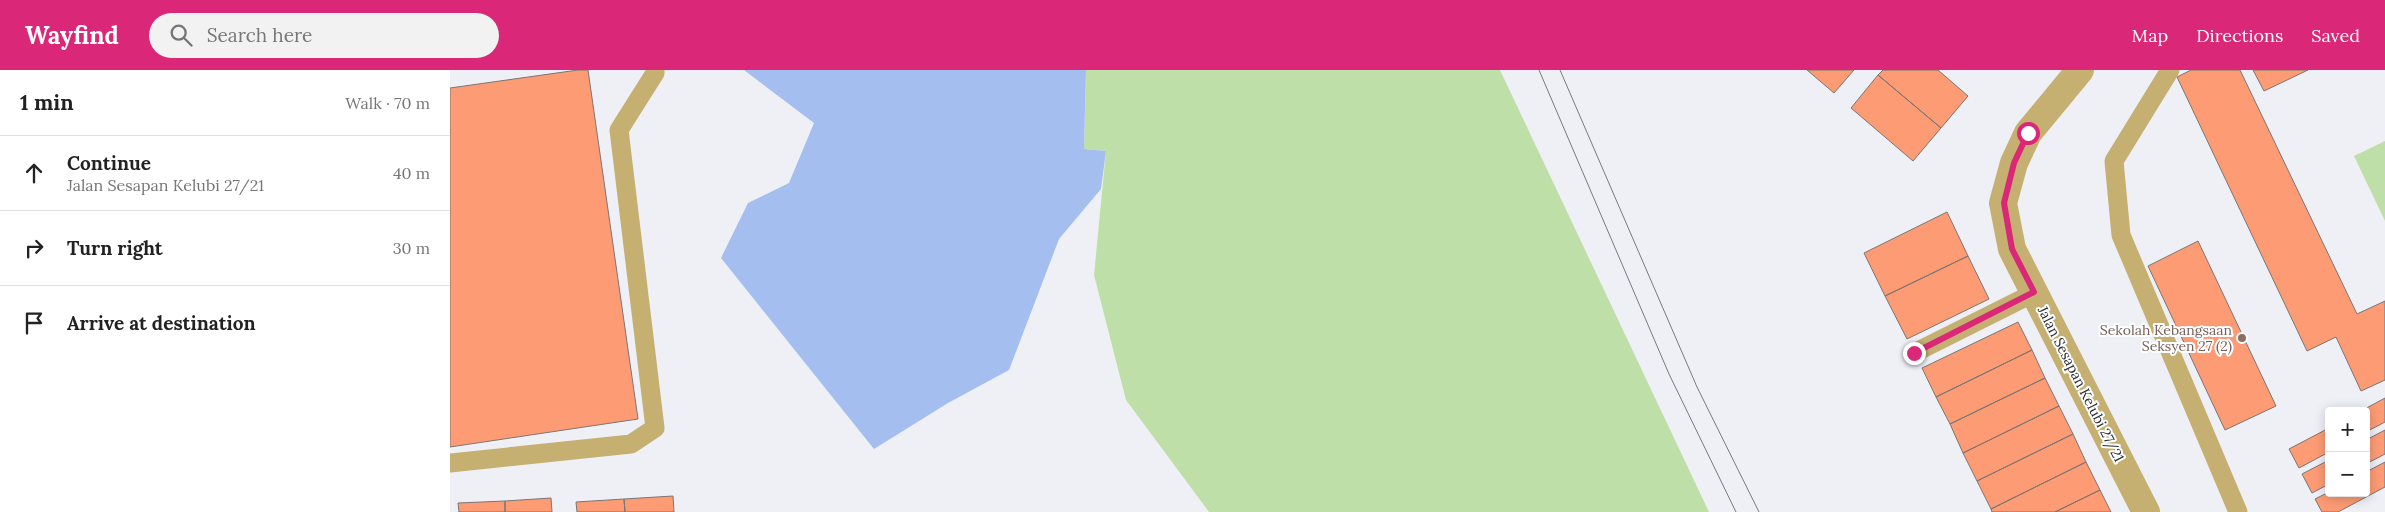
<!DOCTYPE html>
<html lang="en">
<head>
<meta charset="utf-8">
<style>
  :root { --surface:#fff; --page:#f2f2f2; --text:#222; --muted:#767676; --line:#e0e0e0; --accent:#db2777 }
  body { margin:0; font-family:Lora,serif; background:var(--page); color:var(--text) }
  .controls { position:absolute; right:15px; bottom:15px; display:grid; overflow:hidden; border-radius:5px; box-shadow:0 2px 12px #0003 }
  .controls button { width:45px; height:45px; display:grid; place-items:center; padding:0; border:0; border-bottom:1px solid var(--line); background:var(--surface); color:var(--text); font:25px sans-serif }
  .stop { position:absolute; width:15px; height:15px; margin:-11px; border:4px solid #db2777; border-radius:50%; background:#fff }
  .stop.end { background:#db2777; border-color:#fff; box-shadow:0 1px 5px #0008 }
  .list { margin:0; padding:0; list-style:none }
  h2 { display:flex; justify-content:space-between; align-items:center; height:65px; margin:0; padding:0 20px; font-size:21px }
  h2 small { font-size:16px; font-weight:400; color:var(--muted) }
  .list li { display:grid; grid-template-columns:32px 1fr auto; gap:15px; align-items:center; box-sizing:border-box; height:75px; padding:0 20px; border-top:1px solid var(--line) }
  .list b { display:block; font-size:19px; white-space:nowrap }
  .list p { margin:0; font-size:16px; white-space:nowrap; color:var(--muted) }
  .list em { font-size:16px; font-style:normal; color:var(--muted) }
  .icon { flex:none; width:28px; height:28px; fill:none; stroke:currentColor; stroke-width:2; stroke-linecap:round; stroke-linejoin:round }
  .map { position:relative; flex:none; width:1935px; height:442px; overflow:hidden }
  header { display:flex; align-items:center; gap:30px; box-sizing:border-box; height:70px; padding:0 25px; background:var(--accent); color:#fff }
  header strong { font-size:24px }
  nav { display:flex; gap:28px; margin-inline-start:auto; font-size:18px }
  .search { width:350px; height:45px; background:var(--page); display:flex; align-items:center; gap:12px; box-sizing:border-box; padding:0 18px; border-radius:28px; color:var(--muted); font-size:19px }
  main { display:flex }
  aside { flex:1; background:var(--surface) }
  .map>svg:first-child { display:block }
  .green { fill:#bfdfa9 }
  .water { fill:#a4bef0 }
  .building { fill:#fd9b75; stroke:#7b7573 }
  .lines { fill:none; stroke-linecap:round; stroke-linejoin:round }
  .lane { stroke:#c5b072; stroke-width:19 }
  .street { stroke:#c5b072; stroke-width:28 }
  .tram { stroke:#79797d; stroke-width:1 }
  .route { stroke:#db2777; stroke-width:6 }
  .education-dot { fill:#8d6e63; stroke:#fdfeff; stroke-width:2 }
  .labels { text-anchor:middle; stroke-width:4; stroke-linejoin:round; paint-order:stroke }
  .education-label { font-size:14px; fill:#785e54; stroke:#fdfeff; text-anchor:end }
  .street-label { font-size:14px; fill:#2c2c2f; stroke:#fdfeff }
</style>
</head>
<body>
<header>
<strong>Wayfind</strong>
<div class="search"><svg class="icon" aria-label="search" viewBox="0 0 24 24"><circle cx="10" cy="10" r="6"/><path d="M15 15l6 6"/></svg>Search here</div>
<nav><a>Map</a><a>Directions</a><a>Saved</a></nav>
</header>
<main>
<aside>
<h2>1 min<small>Walk · 70 m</small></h2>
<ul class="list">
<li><svg class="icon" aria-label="ahead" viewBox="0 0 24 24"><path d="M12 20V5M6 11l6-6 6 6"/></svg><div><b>Continue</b><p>Jalan Sesapan Kelubi 27/21</p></div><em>40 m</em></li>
<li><svg class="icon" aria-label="right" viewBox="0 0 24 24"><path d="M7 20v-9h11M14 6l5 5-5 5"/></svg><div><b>Turn right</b></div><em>30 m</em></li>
<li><svg class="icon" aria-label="arrive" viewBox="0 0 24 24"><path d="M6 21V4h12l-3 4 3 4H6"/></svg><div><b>Arrive at destination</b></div></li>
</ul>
</aside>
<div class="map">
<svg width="1935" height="442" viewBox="0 0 1935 442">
  <rect width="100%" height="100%" fill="#eff0f6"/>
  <path class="green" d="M636,0H1050L1259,442H759L676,330L644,205L656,81L634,79Z
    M1935,71V151L1904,86Z"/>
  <path class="water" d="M294,0H636L634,79L656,81L651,119L609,169L559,300L498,333L424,379L271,188L298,133L339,113L364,53Z"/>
  <path class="building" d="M128,0H138L188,349L0,377V18Z
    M1357,0H1404L1384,23Z
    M1433,0H1488L1518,26L1491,58L1428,5Z
    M1741,0H1790L1907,244L1935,231V310L1911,321L1886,267L1857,281L1727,7Z
    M1803,0H1858L1814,21Z
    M1428,5L1491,58L1463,91L1401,38Z
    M1497,142L1518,186L1435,226L1414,183Z
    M1748,171L1826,336L1775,360L1698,196Z
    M1518,186L1539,229L1457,269L1435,226Z
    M1568,252L1582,280L1486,327L1472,298Z
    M1582,280L1595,308L1500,354L1486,327Z
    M1595,308L1609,336L1513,383L1500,354Z
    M1935,328V352L1916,362V341H1911Z
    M1609,336L1623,364L1527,411L1513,383Z
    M1879,358V382L1849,398L1839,379Z
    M1935,360V384L1916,394V370Z
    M1623,364L1636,392L1541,439L1527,411Z
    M1879,390V414L1862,423L1852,404Z
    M1636,392L1650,420L1605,442H1542L1541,439Z
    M1935,392V417L1888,442H1872L1865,429L1879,422L1916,423V402Z
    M1650,420L1661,442H1605Z
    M223,426L224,442H175L174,429Z
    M101,428L102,442H55V431Z
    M174,429L175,442H127L126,432Z
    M55,431V442H9L8,433Z"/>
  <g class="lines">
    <path class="lane" d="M1720,0L1664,91L1671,165L1788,442
      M1464,283L1584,223
      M0,393L181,374L205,358L169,60L205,3V0"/>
    <path class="street" d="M1630,0L1578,63L1564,93L1553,133L1562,179L1696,442"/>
    <path class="tram" d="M1089,0L1219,304L1286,442
      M1110,0L1247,317L1309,442"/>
  </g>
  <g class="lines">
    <path class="route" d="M1464,283L1584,222L1562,179L1554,133L1564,93L1578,63"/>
  </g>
  <circle class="education-dot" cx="1792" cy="268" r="5"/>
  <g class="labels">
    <g class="education-label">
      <text x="1782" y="265">Sekolah Kebangsaan<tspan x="1782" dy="16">Seksyen 27 (2)</tspan></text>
    </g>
    <g class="street-label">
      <text transform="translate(1631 314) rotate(63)" y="5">Jalan Sesapan Kelubi 27/21</text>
    </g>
  </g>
</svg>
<div class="controls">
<button>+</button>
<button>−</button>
</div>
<div class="stop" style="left:1578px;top:63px"></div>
<div class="stop end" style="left:1464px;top:283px"></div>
</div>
</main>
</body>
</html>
